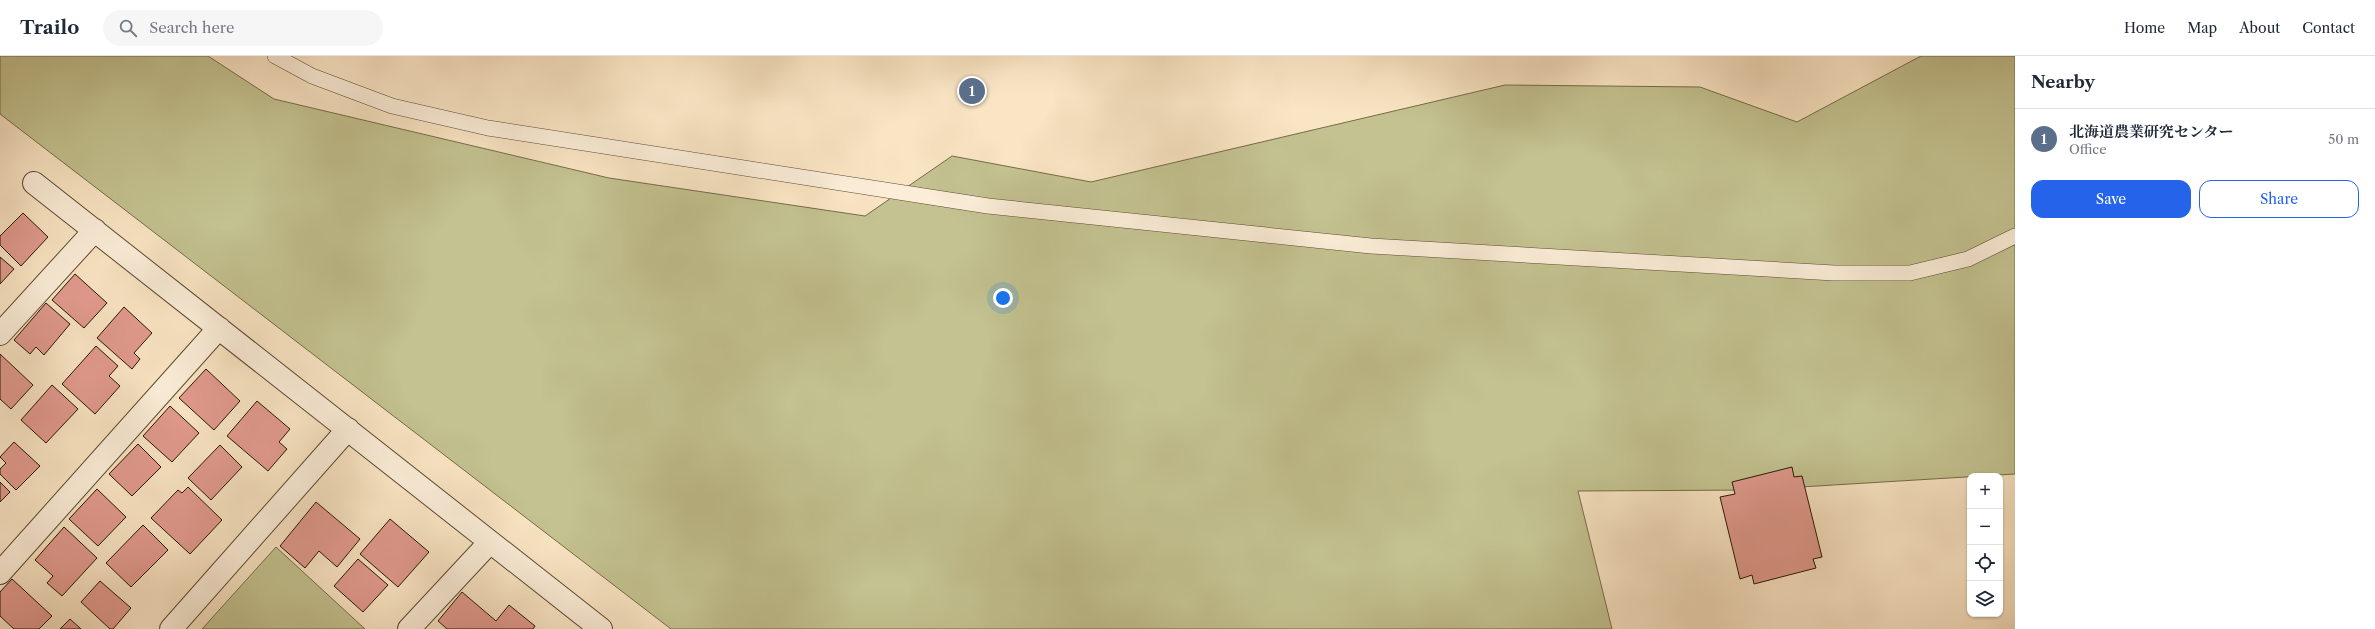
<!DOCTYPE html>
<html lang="en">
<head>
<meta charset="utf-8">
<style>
  :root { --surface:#fff; --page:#f6f6f7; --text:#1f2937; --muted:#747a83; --line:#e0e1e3; --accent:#2563eb }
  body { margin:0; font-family:"Libre Caslon Text","Noto Serif JP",serif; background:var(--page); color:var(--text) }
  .controls { position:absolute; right:12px; bottom:12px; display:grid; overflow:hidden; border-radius:8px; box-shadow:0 1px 3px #0004 }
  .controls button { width:36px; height:36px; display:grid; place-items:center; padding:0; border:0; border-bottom:1px solid var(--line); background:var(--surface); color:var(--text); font:20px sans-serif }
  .you { position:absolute; left:1003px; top:242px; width:14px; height:14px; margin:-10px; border:3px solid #fff; border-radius:50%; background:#1a73e8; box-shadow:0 0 0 6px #1a73e833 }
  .badge { display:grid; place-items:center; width:26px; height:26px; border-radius:50%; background:var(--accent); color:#fff; font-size:13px; font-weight:700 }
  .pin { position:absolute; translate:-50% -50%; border:2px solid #fff; box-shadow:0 1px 4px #0006 }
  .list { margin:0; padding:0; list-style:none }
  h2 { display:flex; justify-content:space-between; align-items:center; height:52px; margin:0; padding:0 16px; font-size:17px }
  h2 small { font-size:13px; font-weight:400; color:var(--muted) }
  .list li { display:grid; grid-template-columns:26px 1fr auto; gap:12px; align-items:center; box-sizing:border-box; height:60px; padding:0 16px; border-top:1px solid var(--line) }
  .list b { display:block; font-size:15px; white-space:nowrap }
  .list p { margin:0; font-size:13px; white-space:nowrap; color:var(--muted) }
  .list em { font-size:13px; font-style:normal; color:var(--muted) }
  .actions { display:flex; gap:8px; padding:12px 16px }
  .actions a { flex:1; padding:9px 0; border:1px solid var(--accent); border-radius:12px; text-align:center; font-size:14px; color:var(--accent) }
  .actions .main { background:var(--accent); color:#fff }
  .icon { flex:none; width:22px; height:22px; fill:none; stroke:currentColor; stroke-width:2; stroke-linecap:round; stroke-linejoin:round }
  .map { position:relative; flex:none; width:2015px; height:573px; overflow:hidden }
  header { display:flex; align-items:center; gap:24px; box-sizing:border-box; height:56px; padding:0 20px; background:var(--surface); border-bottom:1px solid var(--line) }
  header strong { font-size:19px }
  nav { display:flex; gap:22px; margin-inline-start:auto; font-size:14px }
  .search { width:280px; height:36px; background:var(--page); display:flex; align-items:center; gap:10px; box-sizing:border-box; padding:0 14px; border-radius:22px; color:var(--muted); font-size:15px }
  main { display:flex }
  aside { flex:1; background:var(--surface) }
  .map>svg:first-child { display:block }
  .green { fill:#c3c290; stroke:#756c48 }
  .building { fill:#e19a8e; stroke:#271700 }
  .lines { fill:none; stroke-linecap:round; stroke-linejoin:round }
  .service-casing { stroke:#5c4a31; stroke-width:16 }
  .minor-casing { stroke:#5c4a31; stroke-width:24 }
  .service { stroke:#fbedd8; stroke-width:15 }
  .minor { stroke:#fbedd8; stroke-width:22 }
</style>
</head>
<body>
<header>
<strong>Trailo</strong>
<div class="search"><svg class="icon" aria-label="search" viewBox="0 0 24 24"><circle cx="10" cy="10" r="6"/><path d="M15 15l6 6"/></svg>Search here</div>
<nav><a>Home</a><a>Map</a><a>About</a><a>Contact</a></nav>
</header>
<main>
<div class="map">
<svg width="2015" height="573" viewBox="0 0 2015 573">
  <rect width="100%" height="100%" fill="#f9e4c3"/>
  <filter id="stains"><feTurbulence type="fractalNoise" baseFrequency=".005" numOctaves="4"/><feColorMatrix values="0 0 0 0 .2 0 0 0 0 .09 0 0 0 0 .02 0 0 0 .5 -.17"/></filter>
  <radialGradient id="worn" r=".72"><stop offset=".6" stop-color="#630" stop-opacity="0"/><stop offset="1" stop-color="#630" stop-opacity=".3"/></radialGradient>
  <path class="green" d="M0,0H208L274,43L609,122L865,160L952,100L1091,126L1505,29L1700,31L1797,66L1921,0H2015V418L1751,434L1578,435L1612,573H671L0,58Z
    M276,491L365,573H202Z"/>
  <path class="building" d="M23,157L48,181L21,210L0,189V180Z
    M0,201L14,213L0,228Z
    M75,218L107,247L84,272L52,244Z
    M46,247L70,268L44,299L36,291L30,298L14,284Z
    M124,251L152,277L134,297L140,303L132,313L97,282Z
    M96,290L118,310L109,320L120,330L95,358L62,328Z
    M0,298L33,329L11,353L0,343Z
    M206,313L240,345L214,374L179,342Z
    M52,329L78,353L46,387L21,364Z
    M257,345L290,373L279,386L287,393L268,415L227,380Z
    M170,350L199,377L172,406L143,380Z
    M14,386L40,410L16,434L0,418V413L6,407L0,401Z
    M138,388L161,411L132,440L109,418Z
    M220,389L242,411L211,444L188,422Z
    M1792,411L1794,421L1802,420L1822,501L1813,503L1816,512L1754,528L1752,519L1740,523L1720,441L1735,438L1732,426Z
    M0,426L10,436L0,446Z
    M188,431L222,464L190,498L151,462L178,434L182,437Z
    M97,433L126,461L98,490L69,463Z
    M316,446L360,483L337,511L319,495L305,512L280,490Z
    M390,463L429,496L398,531L360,498Z
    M143,469L168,494L131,531L106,507Z
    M64,471L97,502L62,540L47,527L53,520L35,504Z
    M358,503L388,529L363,556L334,530Z
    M12,523L52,560L39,573H14L0,560V536Z
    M100,525L131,552L113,573H110L81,546Z
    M462,536L496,565L509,549L535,570L533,573H447L438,565Z
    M70,563L81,573H60Z"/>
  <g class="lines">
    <defs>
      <path id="service" d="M275,0L312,20L392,50L488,72L988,150L1371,190L1834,217H1910L1968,203L2015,180"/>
      <path id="minor" d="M34,127L601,573
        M0,278L95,174
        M0,517L219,272
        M171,573L348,373
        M409,573L490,486"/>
    </defs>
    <use href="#service" class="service-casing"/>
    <use href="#minor" class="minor-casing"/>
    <use href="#service" class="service"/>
    <use href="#minor" class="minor"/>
  </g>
  <rect width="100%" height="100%" filter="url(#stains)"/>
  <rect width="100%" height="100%" fill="url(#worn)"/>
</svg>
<div class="controls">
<button>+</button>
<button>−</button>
<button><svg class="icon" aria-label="locate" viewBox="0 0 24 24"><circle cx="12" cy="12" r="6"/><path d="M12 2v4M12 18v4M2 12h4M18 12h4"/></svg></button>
<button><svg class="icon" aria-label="layers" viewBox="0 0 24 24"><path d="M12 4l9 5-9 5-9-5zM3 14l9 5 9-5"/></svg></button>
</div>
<div class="you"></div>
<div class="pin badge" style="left:972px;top:35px;background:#5c6f8a">1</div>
</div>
<aside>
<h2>Nearby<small></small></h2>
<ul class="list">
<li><span class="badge" style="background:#5c6f8a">1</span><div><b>北海道農業研究センター</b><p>Office</p></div><em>50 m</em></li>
</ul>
<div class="actions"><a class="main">Save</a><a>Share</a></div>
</aside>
</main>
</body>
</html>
